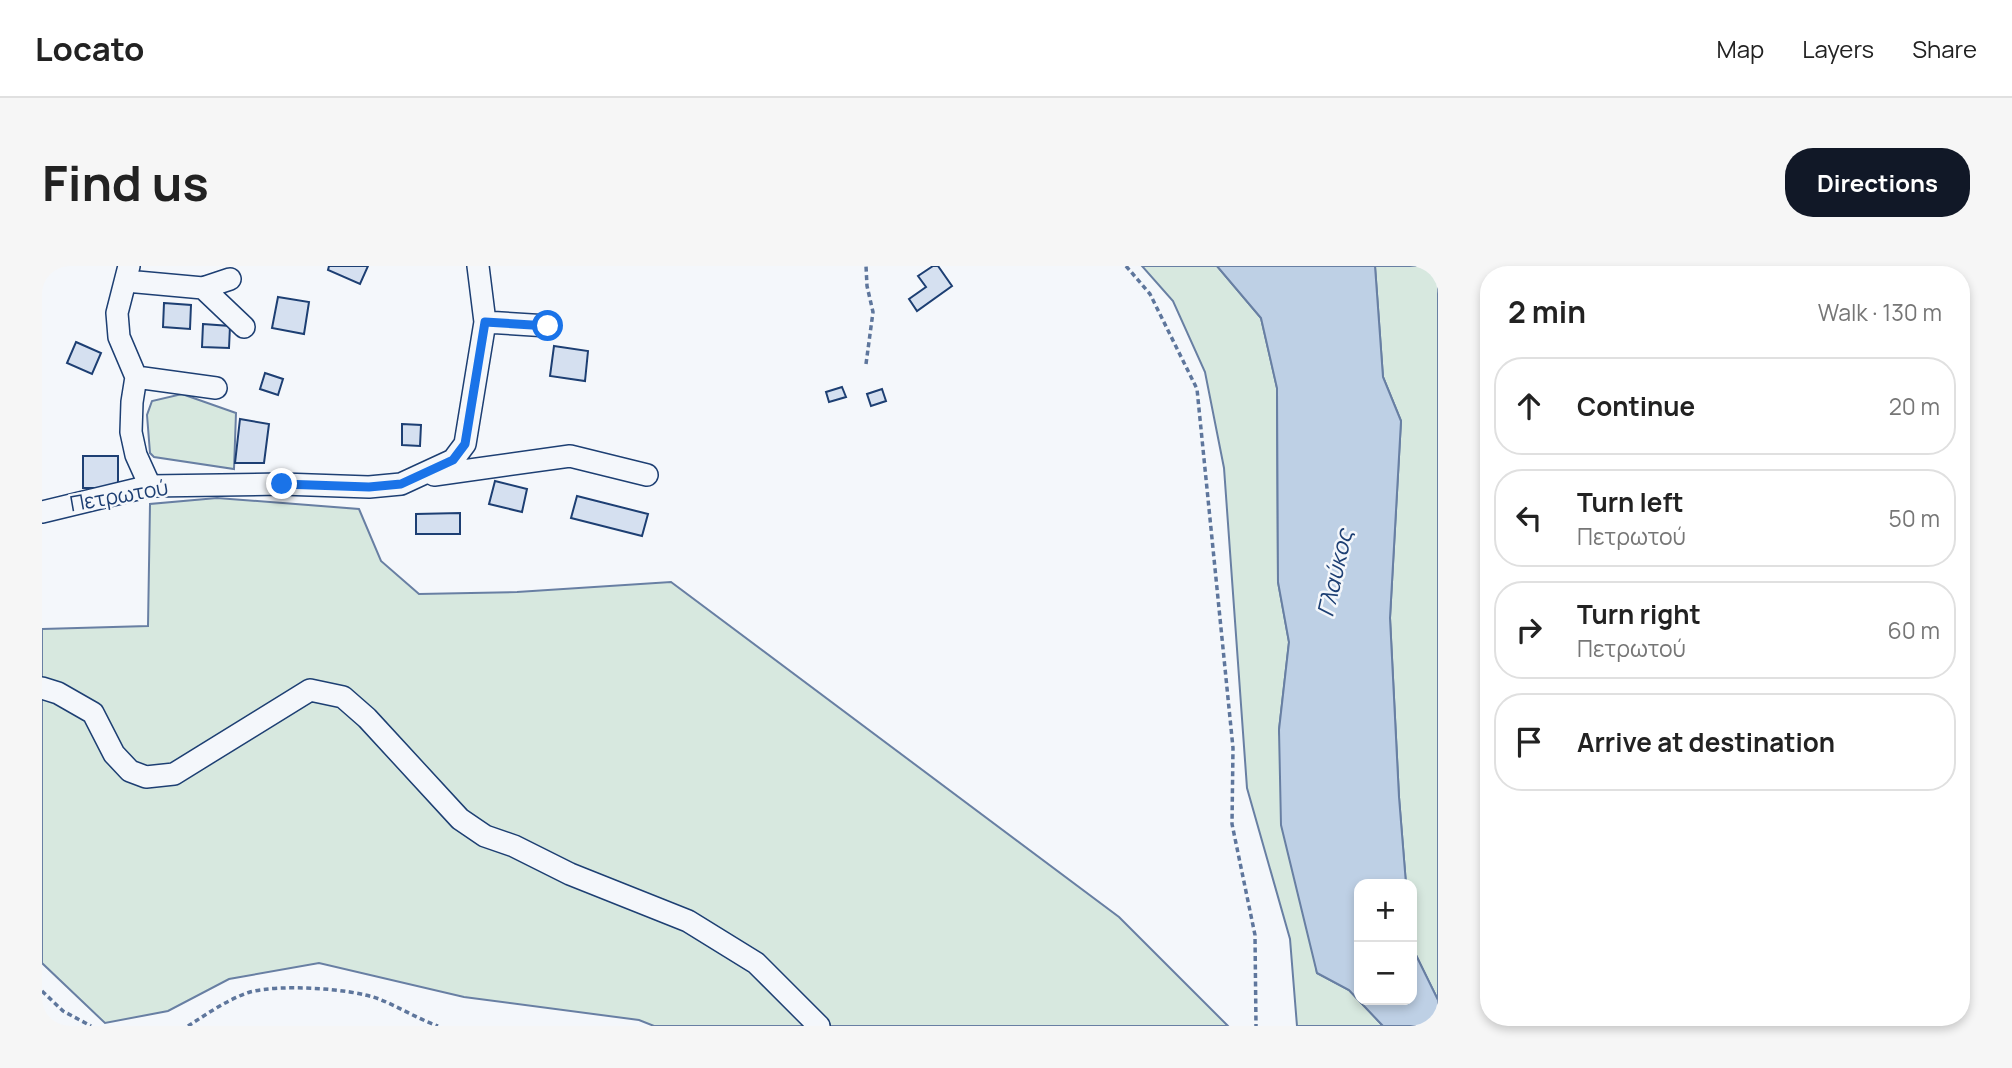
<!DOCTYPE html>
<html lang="en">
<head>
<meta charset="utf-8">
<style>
  :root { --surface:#fff; --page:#f6f6f6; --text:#222; --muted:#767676; --line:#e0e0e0; --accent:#111827 }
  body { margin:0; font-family:Manrope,sans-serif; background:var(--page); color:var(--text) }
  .controls { position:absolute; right:21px; bottom:21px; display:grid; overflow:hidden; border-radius:14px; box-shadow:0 4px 10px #0003 }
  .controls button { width:63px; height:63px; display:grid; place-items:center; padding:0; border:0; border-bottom:2px solid var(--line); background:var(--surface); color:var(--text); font:35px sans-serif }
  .stop { position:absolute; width:21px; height:21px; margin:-16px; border:5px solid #1a73e8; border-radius:50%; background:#fff }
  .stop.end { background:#1a73e8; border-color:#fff; box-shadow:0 2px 7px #0008 }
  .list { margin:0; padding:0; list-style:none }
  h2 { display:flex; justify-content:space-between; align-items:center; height:91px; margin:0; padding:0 28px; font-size:30px }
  h2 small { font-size:23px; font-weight:400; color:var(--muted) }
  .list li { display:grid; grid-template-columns:46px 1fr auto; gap:21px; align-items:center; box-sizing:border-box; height:98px; margin:0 14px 14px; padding:0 14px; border:2px solid var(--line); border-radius:28px }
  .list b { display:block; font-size:26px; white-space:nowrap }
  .list p { margin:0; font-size:23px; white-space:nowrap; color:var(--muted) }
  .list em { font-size:23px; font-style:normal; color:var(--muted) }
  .icon { flex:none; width:38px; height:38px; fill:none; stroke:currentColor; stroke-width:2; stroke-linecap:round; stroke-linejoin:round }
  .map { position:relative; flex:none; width:1396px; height:760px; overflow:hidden; border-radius:28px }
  header { display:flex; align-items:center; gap:42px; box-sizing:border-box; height:98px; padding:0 35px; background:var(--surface); border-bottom:2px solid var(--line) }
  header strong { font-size:33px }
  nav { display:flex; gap:38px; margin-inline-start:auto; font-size:24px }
  .intro { display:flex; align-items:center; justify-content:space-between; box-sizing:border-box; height:168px; padding:0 42px }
  h1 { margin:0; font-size:49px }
  .button { padding:18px 32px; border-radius:28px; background:var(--accent); color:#fff; font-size:24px; font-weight:700 }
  main { display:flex; gap:42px; padding:0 42px }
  aside { flex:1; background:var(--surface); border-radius:28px; box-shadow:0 4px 10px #0003 }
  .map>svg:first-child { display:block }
  .green { fill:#d7e8df; stroke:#687fa3; stroke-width:2 }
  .water { fill:#bed0e5; stroke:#687fa3; stroke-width:2 }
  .building { fill:#d5e0f0; stroke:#1d3f73; stroke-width:2 }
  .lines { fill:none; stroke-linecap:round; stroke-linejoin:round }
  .minor-casing { stroke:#1d3f73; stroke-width:24 }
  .path { stroke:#5e769c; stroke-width:3.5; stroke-dasharray:5 3.5; stroke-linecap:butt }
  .minor { stroke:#f4f7fb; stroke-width:21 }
  .route { stroke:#1a73e8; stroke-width:9 }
  .labels { text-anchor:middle; stroke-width:5; stroke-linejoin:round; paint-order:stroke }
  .street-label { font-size:21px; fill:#1d3f73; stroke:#f4f7fb }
  .water-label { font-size:23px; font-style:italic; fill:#1d3f73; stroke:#f4f7fb }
</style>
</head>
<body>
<header>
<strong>Locato</strong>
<nav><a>Map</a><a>Layers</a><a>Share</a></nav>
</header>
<div class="intro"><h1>Find us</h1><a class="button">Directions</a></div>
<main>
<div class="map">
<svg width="1396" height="760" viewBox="0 0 1396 760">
  <rect width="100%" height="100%" fill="#f4f7fb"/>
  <path class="green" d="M1100,0H1175L1219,52L1235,122L1236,316L1247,376L1237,464L1275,707L1307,724L1341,760H1255L1248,673L1205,522L1182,202L1163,106L1131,35Z
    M1333,0H1396V734L1370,681V618H1364L1357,531L1348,352L1359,155L1341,111Z
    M140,128L194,147L192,203L112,191L108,187L105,149L110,135Z
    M175,232L317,243L339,295L377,328L475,326L629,316L1077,651L1186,760H612L597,754L422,731L277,697L187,713L126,745L63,757L0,697V363L106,360L108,238Z"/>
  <path class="water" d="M1175,0H1333L1341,111L1359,155L1348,352L1357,531L1364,618H1317V734H1370V681L1396,734V760H1341L1307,724L1275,707L1239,559L1237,464L1247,376L1236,316L1235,122L1219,52Z"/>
  <path class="building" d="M287,0H326L318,18L286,4Z
    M891,0H896L910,20L875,45L867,33L884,21L876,10Z
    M236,31L267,36L262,68L230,62Z
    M122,37L149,39L148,63L121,61Z
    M161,58L188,60L187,82L160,81Z
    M34,76L59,87L50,108L25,97Z
    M512,80L546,85L543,115L508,110Z
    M223,107L241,113L236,129L218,123Z
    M800,121L804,131L787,136L784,126Z
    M840,123L844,135L829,140L825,128Z
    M198,153L227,158L222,197H193Z
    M360,158L379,159L378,180L360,179Z
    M41,190H76V222H41Z
    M453,215L485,223L480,246L447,238Z
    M535,230L606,248L600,270L529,252Z
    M418,247V268H374V248Z"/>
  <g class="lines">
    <defs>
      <path id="minor" d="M87,0L75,47L77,71L94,111L90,136L89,166L94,189L108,220
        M84,15L161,22L202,61
        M161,22L188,13
        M443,56L506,60
        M94,111L174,122
        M392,209L528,190L605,209
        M0,246L108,220L240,218L327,221L359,218L411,194L423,178L443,56L436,0
        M0,422L16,427L51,447L72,488L88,505L104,511L132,508L268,424L301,431L325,452L418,553L443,570L472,580L528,608L646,655L714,697L777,760"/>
    </defs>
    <use href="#minor" class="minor-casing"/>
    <path class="path" d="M1084,0L1108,28L1155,123L1191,482L1190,558L1213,669L1214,760
      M824,98L831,46L825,20L824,0
      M0,725L21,745L49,760
      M146,760C165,748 186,733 208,726C238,718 308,722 337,733C357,741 376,753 396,760"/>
    <use href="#minor" class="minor"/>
  </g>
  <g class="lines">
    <path class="route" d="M240,218L327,221L359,218L411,194L423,178L443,56L506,60"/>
  </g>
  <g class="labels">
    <g class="street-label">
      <text transform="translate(77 230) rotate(-10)" y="7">Πετρωτού</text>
    </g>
    <g class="water-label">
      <text transform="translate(1293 307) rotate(-77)" y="8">Γλαύκος</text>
    </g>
  </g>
</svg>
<div class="controls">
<button>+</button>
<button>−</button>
</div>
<div class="stop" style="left:506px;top:60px"></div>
<div class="stop end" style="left:240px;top:218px"></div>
</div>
<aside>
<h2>2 min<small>Walk · 130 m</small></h2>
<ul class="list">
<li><svg class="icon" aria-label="ahead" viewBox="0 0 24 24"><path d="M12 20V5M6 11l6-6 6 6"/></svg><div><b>Continue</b></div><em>20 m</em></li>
<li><svg class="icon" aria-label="left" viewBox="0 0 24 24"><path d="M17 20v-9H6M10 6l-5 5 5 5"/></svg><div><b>Turn left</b><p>Πετρωτού</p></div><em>50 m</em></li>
<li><svg class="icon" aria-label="right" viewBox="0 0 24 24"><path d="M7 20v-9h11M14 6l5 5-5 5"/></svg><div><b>Turn right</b><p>Πετρωτού</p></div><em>60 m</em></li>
<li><svg class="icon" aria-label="arrive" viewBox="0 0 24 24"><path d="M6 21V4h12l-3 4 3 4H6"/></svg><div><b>Arrive at destination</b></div></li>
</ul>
</aside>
</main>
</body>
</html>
